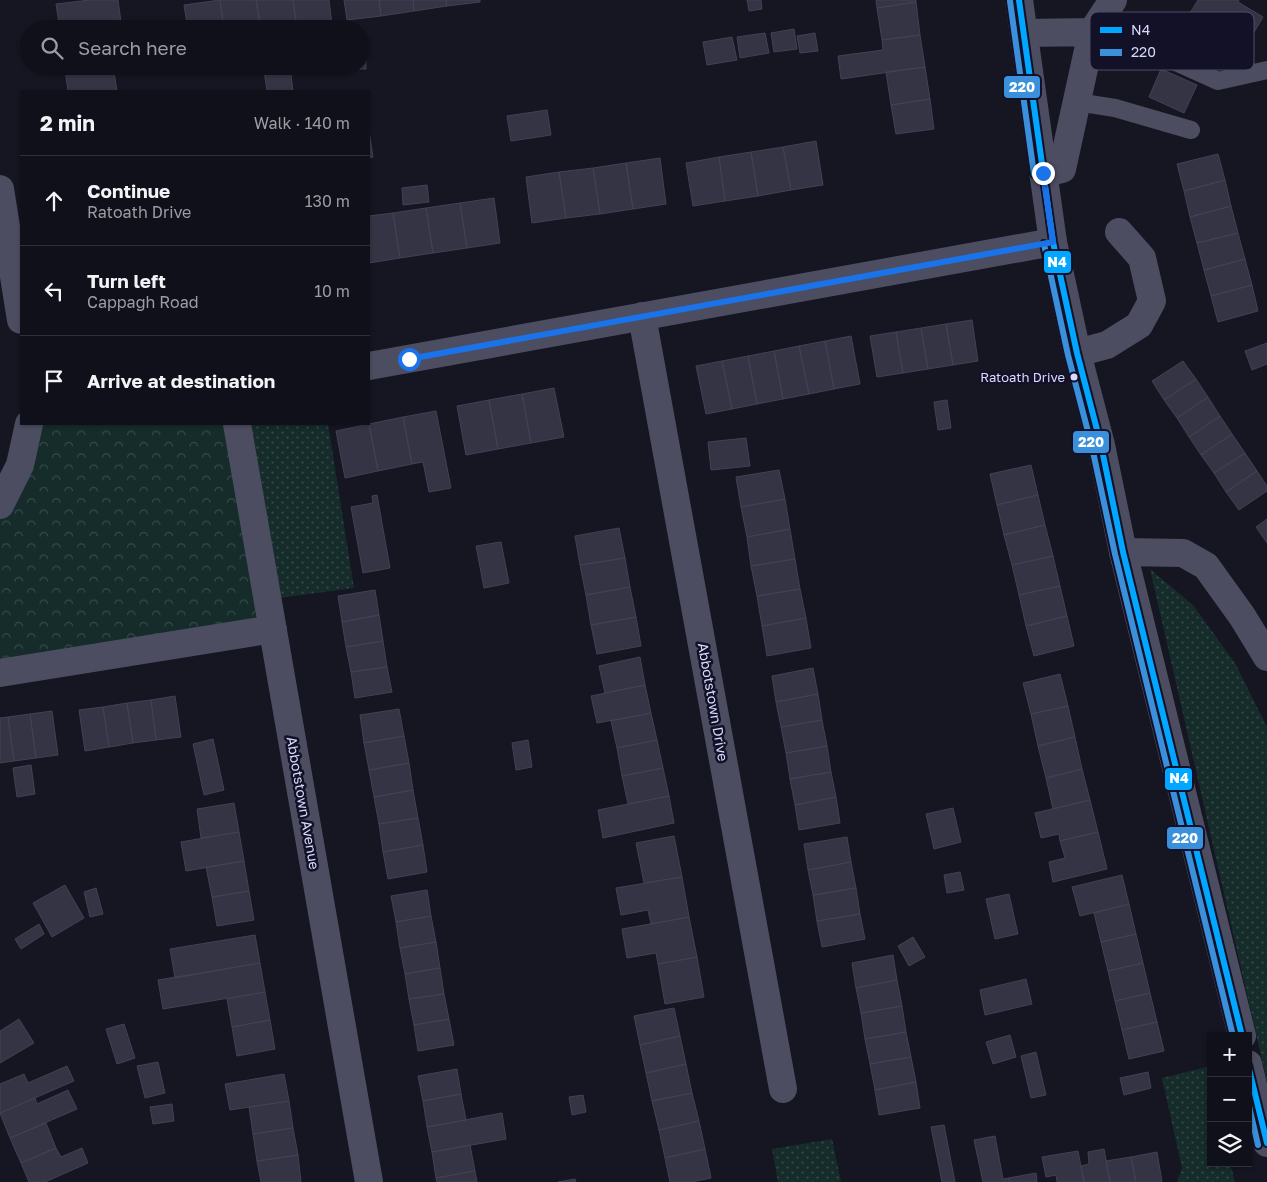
<!DOCTYPE html>
<html lang="en">
<head>
<meta charset="utf-8">
<style>
  :root { --surface:#10101a; --page:#191923; --text:#f1f3f6; --muted:#9c9da2; --line:#303039 }
  body { margin:0; font-family:"Golos Text",sans-serif; background:var(--page); color:var(--text) }
  .controls { position:absolute; right:15px; bottom:15px; display:grid; overflow:hidden; border-radius:0px; box-shadow:0 1px 4px #0004 }
  .controls button { width:45px; height:45px; display:grid; place-items:center; padding:0; border:0; border-bottom:1px solid var(--line); background:var(--surface); color:var(--text); font:25px sans-serif }
  .stop { position:absolute; width:15px; height:15px; margin:-11px; border:4px solid #1a73e8; border-radius:50%; background:#fff }
  .stop.end { background:#1a73e8; border-color:#fff; box-shadow:0 1px 5px #0008 }
  .list { margin:0; padding:0; list-style:none }
  h2 { display:flex; justify-content:space-between; align-items:center; height:65px; margin:0; padding:0 20px; font-size:21px }
  h2 small { font-size:16px; font-weight:400; color:var(--muted) }
  .list li { display:grid; grid-template-columns:32px 1fr auto; gap:15px; align-items:center; box-sizing:border-box; height:90px; padding:0 20px; border-top:1px solid var(--line) }
  .list b { display:block; font-size:19px; white-space:nowrap }
  .list p { margin:0; font-size:16px; white-space:nowrap; color:var(--muted) }
  .list em { font-size:16px; font-style:normal; color:var(--muted) }
  .icon { flex:none; width:28px; height:28px; fill:none; stroke:currentColor; stroke-width:2; stroke-linecap:round; stroke-linejoin:round }
  .map { position:relative; flex:none; width:1267px; height:1182px; overflow:hidden }
  .search { position:absolute; background:var(--surface); box-shadow:0 1px 4px #0004; left:20px; top:20px; width:350px; height:55px; display:flex; align-items:center; gap:12px; box-sizing:border-box; padding:0 18px; border-radius:28px; color:var(--muted); font-size:19px }
  .panel { position:absolute; background:var(--surface); box-shadow:0 1px 4px #0004; left:20px; top:90px; width:350px; height:335px; border-radius:0px }
  .map>svg:first-child { display:block }
  .grass { fill:url(#grass-dots) }
  .park { fill:url(#park-crowns) }
  .building { fill:#343444; stroke:#434155 }
  .lines { fill:none; stroke-linecap:round; stroke-linejoin:round }
  .service { stroke:#4c4d61; stroke-width:18 }
  .minor { stroke:#4c4d61; stroke-width:28 }
  .tertiary { stroke:#4c4d61; stroke-width:28 }
  .bus-1-casing { stroke:#121127; stroke-width:10 }
  .bus-2-casing { stroke:#121127; stroke-width:10 }
  .bus-1 { stroke:#00a6ff; stroke-width:6 }
  .bus-2 { stroke:#3a90db; stroke-width:6 }
  .route { stroke:#1a73e8; stroke-width:6 }
  .bus-dot { fill:#d9dafd; stroke:#121127; stroke-width:2 }
  .labels { text-anchor:middle; stroke-width:5; stroke-linejoin:round; paint-order:stroke }
  .bus-label { font-size:13px; fill:#d9dafd; stroke:#121127; text-anchor:end }
  .street-label { font-size:14px; fill:#d9dafd; stroke:#121127 }
  .key { fill:#121127; stroke:#4e4d67; stroke-width:1 }
  .key-label { font-size:14px; fill:#d9dafd }
  .line-badge { stroke:#121127; stroke-width:2 }
  .badge-label { font-size:14px; text-anchor:middle; font-weight:bold; fill:#fff }
</style>
</head>
<body>
<div class="map">
<svg width="1267" height="1182" viewBox="0 0 1267 1182">
  <defs>
    <pattern id="grass-dots" width="8" height="8" patternUnits="userSpaceOnUse" patternTransform="scale(1.25)"><rect width="8" height="8" fill="#152c2a"/><path d="M2 2h.1M6 6h.1" fill="none" stroke="#364a4a" stroke-width="1.8" stroke-linecap="round"/></pattern>
    <pattern id="park-crowns" width="20" height="18" patternUnits="userSpaceOnUse" patternTransform="scale(1.25)"><rect width="20" height="18" fill="#152c2a"/><path d="M2 6a3 3 0 1 1 6 0M12 15a3 3 0 1 1 6 0" fill="none" stroke="#364a4a"/></pattern>
  </defs>
  <rect width="100%" height="100%" fill="#161622"/>
  <path class="grass" d="M239,424H328L354,588L272,599Z
    M1150,569L1193,605L1235,663L1267,727V1082Z
    M1207,1067L1211,1082V1163H1230L1235,1182H1177L1182,1168L1162,1078Z
    M832,1139L841,1182H778L772,1149Z"/>
  <path class="park" d="M31,424H237L273,628L0,674V507Z"/>
  <path class="building" d="M90,0H118L122,29H60L56,4Z
    M220,0L224,29H188L184,5Z
    M220,0H256L261,29H224Z
    M256,0H293L297,29H261Z
    M293,0H329L332,25L297,29Z
    M344,0H379L381,16L347,20Z
    M379,0H413L414,11L381,16Z
    M413,0H446L447,6L414,11Z
    M446,0H480V2L447,6Z
    M747,0H761L762,9L749,11Z
    M876,0H916V2L877,8Z
    M1198,0H1239L1238,2L1263,17L1246,46L1190,13Z
    M916,2L920,35L882,40L877,8Z
    M794,29L797,49L774,52L771,33Z
    M765,33L769,53L740,58L737,37Z
    M815,33L818,51L800,53L797,36Z
    M920,35L925,67L841,79L838,56L883,50L882,40Z
    M732,37L737,60L707,65L703,42Z
    M361,46H366V69H352V66H361Z
    M82,66H113L117,91H68L65,69Z
    M290,67L293,91H267L264,70Z
    M925,67L930,99L891,105L886,72Z
    M1161,69L1197,85L1184,113L1149,97Z
    M930,99L934,129L896,134L891,105Z
    M547,110L551,135L511,141L507,116Z
    M369,131L373,157L369,158Z
    M816,141L823,185L791,190L783,147Z
    M783,147L791,190L758,196L751,152Z
    M751,152L758,196L725,201L719,157Z
    M1218,154L1225,180L1184,191L1177,164Z
    M719,157L725,201L693,206L686,163Z
    M660,158L666,204L633,209L626,163Z
    M626,163L633,209L600,214L593,168Z
    M593,168L600,214L566,218L559,172Z
    M559,172L566,218L532,223L526,177Z
    M1225,180L1231,206L1190,217L1184,191Z
    M427,185L429,202L403,205L402,188Z
    M494,198L500,243L467,248L460,203Z
    M460,203L467,248L433,253L426,208Z
    M1231,206L1238,233L1197,243L1190,217Z
    M426,208L433,253L400,258L393,213Z
    M393,213L400,258L369,263V216Z
    M1238,233L1245,259L1204,270L1197,243Z
    M1245,259L1252,285L1211,296L1204,270Z
    M1252,285L1258,311L1218,322L1211,296Z
    M972,320L978,361L953,365L946,324Z
    M946,324L953,365L928,369L921,328Z
    M921,328L928,369L903,373L896,332Z
    M896,332L903,373L877,377L870,336Z
    M851,336L860,384L834,389L825,341Z
    M825,341L834,389L809,394L799,346Z
    M1267,343V364L1252,370L1245,351Z
    M799,346L809,394L783,399L774,351Z
    M774,351L783,399L757,404L748,356Z
    M748,356L757,404L732,409L722,361Z
    M722,361L732,409L706,414L696,366Z
    M1183,361L1196,379L1164,400L1152,381Z
    M1196,379L1208,397L1177,418L1164,400Z
    M554,388L564,437L531,443L522,394Z
    M522,394L531,443L498,449L489,400Z
    M1208,397L1220,416L1189,437L1177,418Z
    M489,400L498,449L466,455L457,406Z
    M947,400L951,428L938,430L934,402Z
    M436,411L451,488L429,492L423,462L412,464L403,417Z
    M1220,416L1232,434L1201,455L1189,437Z
    M403,417L412,464L378,471L369,424Z
    M369,424L378,471L345,478L336,431Z
    M1232,434L1245,453L1214,473L1201,455Z
    M746,438L750,466L711,470L708,442Z
    M1245,453L1257,471L1226,492L1214,473Z
    M1031,465L1038,495L997,505L990,474Z
    M779,470L785,499L741,507L736,477Z
    M1257,471L1267,486V491L1239,510L1226,492Z
    M377,495L390,568L363,573L351,507L373,503L372,496Z
    M1038,495L1045,525L1004,535L997,505Z
    M785,499L790,529L747,537L741,507Z
    M1267,519V543L1256,527Z
    M1045,525L1053,556L1012,565L1004,535Z
    M619,528L625,558L580,565L575,536Z
    M790,529L795,559L751,566L747,537Z
    M501,542L509,583L484,588L476,546Z
    M1053,556L1060,586L1019,595L1012,565Z
    M625,558L630,587L586,595L580,565Z
    M795,559L800,589L757,596L751,566Z
    M1060,586L1067,616L1026,626L1019,595Z
    M630,587L636,617L591,625L586,595Z
    M800,589L806,618L762,626L757,596Z
    M375,590L379,615L342,622L338,596Z
    M379,615L383,641L346,647L342,622Z
    M1067,616L1074,646L1034,656L1026,626Z
    M636,617L641,646L597,654L591,625Z
    M806,618L811,648L767,656L762,626Z
    M383,641L387,667L351,672L346,647Z
    M640,657L645,685L605,693L599,666Z
    M387,667L392,692L355,698L351,672Z
    M813,668L818,694L776,702L772,676Z
    M1060,674L1068,706L1031,714L1023,683Z
    M645,685L651,713L597,723L591,696Z
    M818,694L822,720L781,727L776,702Z
    M175,696L181,737L156,740L151,700Z
    M151,700L156,740L133,743L127,703Z
    M127,703L133,743L109,747L103,707Z
    M1068,706L1075,737L1038,746L1031,714Z
    M103,707L109,747L85,751L79,710Z
    M399,709L404,736L364,743L360,715Z
    M52,711L58,755L36,758L30,714Z
    M651,713L657,740L617,748L611,721Z
    M30,714L36,758L14,761L8,717Z
    M8,717L14,761L0,763V718Z
    M822,720L827,746L786,753L781,727Z
    M404,736L409,763L369,770L364,743Z
    M1075,737L1082,769L1046,778L1038,746Z
    M213,739L224,790L204,795L193,744Z
    M528,740L532,767L516,770L512,743Z
    M657,740L663,768L622,776L617,748Z
    M827,746L831,772L790,779L786,753Z
    M409,763L413,790L374,797L369,770Z
    M31,765L35,794L17,797L13,768Z
    M663,768L669,796L628,804L622,776Z
    M1082,769L1090,800L1053,809L1046,778Z
    M831,772L836,797L795,805L790,779Z
    M413,790L418,818L379,824L374,797Z
    M669,796L674,823L603,838L598,810Z
    M836,797L840,823L799,830L795,805Z
    M1090,800L1098,832L1060,841L1059,834L1041,838L1035,813Z
    M234,803L239,832L201,838L197,809Z
    M953,808L961,842L934,849L926,814Z
    M418,818L423,845L383,852L379,824Z
    M239,832L244,861L186,871L181,842Z
    M1098,832L1107,869L1053,882L1049,862L1065,858L1060,841Z
    M674,836L682,877L644,883L636,843Z
    M847,837L851,862L808,870L804,844Z
    M423,845L427,872L388,879L383,852Z
    M244,861L249,891L212,897L206,867Z
    M851,862L856,888L813,895L808,870Z
    M960,872L964,890L947,893L944,875Z
    M1122,875L1129,904L1080,916L1072,887Z
    M682,877L689,917L651,924L648,910L621,915L616,888Z
    M65,885L84,918L52,937L33,903Z
    M96,888L103,914L90,917L84,892Z
    M856,888L860,914L817,921L813,895Z
    M427,890L431,916L396,922L391,896Z
    M249,891L254,920L217,926L212,897Z
    M1009,894L1018,934L995,939L986,899Z
    M1129,904L1136,934L1101,942L1094,913Z
    M860,914L865,939L822,947L817,921Z
    M431,916L436,942L400,948L396,922Z
    M689,917L697,957L658,964L656,953L627,958L622,929Z
    M39,924L44,934L21,949L15,939Z
    M1136,934L1143,963L1108,971L1101,942Z
    M255,935L260,963L175,978L170,949Z
    M913,937L925,957L909,966L898,946Z
    M436,942L440,968L405,974L400,948Z
    M893,955L897,980L856,988L852,963Z
    M697,957L704,997L665,1004L658,964Z
    M260,963L265,992L163,1009L158,980Z
    M1143,963L1150,993L1115,1001L1108,971Z
    M440,968L444,994L409,999L405,974Z
    M1026,979L1032,1004L985,1015L980,990Z
    M897,980L902,1006L861,1013L856,988Z
    M265,992L270,1020L232,1027L227,999Z
    M1150,993L1157,1022L1122,1030L1115,1001Z
    M444,994L449,1019L414,1025L409,999Z
    M902,1006L906,1032L865,1039L861,1013Z
    M674,1008L680,1036L640,1045L634,1016Z
    M19,1019L34,1043L0,1063V1031Z
    M449,1019L454,1045L418,1051L414,1025Z
    M270,1020L275,1049L237,1056L232,1027Z
    M1157,1022L1164,1051L1129,1059L1122,1030Z
    M124,1024L135,1058L117,1064L106,1029Z
    M906,1032L911,1057L870,1064L865,1039Z
    M1010,1035L1016,1057L993,1064L986,1042Z
    M680,1036L686,1064L646,1073L640,1045Z
    M1036,1052L1046,1095L1031,1098L1021,1056Z
    M911,1057L916,1082L875,1090L870,1064Z
    M158,1062L165,1093L145,1098L137,1066Z
    M686,1064L692,1093L652,1101L646,1073Z
    M67,1066L74,1081L0,1113V1084L24,1074L28,1083Z
    M457,1069L461,1094L423,1101L418,1076Z
    M1148,1072L1151,1088L1124,1095L1120,1078Z
    M284,1074L289,1101L230,1110L225,1084Z
    M916,1082L920,1108L879,1115L875,1090Z
    M68,1090L77,1109L10,1138L0,1113L35,1098L37,1104Z
    M692,1093L699,1121L659,1130L652,1101Z
    M461,1094L466,1120L427,1127L423,1101Z
    M583,1095L586,1112L572,1115L569,1097Z
    M289,1101L293,1128L253,1134L249,1107Z
    M172,1104L174,1121L153,1124L150,1107Z
    M502,1113L506,1139L432,1152L427,1127Z
    M699,1121L705,1149L665,1158L659,1130Z
    M46,1123L56,1148L21,1163L10,1138Z
    M944,1125L955,1182H942L931,1127Z
    M293,1128L298,1155L257,1161L253,1134Z
    M995,1136L1003,1179L1009,1178L1010,1182H983L974,1140Z
    M470,1145L475,1171L436,1178L432,1152Z
    M56,1148L61,1157L82,1148L88,1163L45,1182H29L21,1163Z
    M705,1149L711,1178L691,1182H670L665,1158Z
    M1104,1149L1110,1182H1084L1081,1166L1089,1164L1088,1152Z
    M1078,1151L1084,1182H1057L1056,1175L1046,1177L1042,1157Z
    M1157,1152L1162,1182H1136L1131,1157Z
    M298,1155L301,1182H261L257,1161Z
    M1131,1157L1136,1182H1110L1106,1161Z
    M475,1171L477,1182H437L436,1178Z
    M1036,1173L1037,1182H1010L1009,1178Z
    M575,1179L576,1182H558Z"/>
  <g class="lines">
    <path class="service" d="M1092,32L1136,44L1218,81L1267,70
      M1077,102L1115,108L1191,130"/>
    <path class="minor" d="M1024,33L1092,32L1113,0
      M1043,173L1062,169L1092,32
      M0,189L21,320
      M642,316L783,1089
      M1077,353L1107,345L1139,325L1152,301L1142,258L1119,232
      M369,366L1053,242
      M237,424L369,1182
      M0,505L20,465L29,424
      M1123,552L1183,553L1206,566L1242,616L1267,657
      M0,673L273,629"/>
    <path class="tertiary" d="M1019,0L1053,242L1077,353L1101,445L1123,552L1242,1036
      M1248,1064L1267,1143"/>
    <defs>
      <path id="bus-1" d="M1019,0L1053,242L1077,353L1101,445L1123,552L1242,1036
        M1248,1065L1267,1143"/>
      <path id="bus-2" d="M1010,1L1034,174
        M1044,244L1068,355L1092,447L1115,554L1233,1036
        M1248,1102L1258,1145"/>
    </defs>
    <use href="#bus-1" class="bus-1-casing"/>
    <use href="#bus-2" class="bus-2-casing"/>
    <use href="#bus-1" class="bus-1"/>
    <use href="#bus-2" class="bus-2"/>
  </g>
  <g class="lines">
    <path class="route" d="M409,359L1053,242L1043,173"/>
  </g>
  <circle class="bus-dot" cx="1074" cy="377" r="4.5"/>
  <g class="labels">
    <g class="bus-label">
      <text x="1065" y="382">Ratoath Drive</text>
    </g>
    <g class="street-label">
      <text transform="translate(713 702) rotate(80)" y="5">Abbotstown Drive</text>
      <text transform="translate(303 803) rotate(80)" y="5">Abbotstown Avenue</text>
    </g>
  </g>
  <rect x="1090" y="12" width="164" height="58" rx="8" class="key"/>
  <rect x="1100" y="27" width="22" height="6" fill="#00a6ff"/>
  <rect x="1100" y="49" width="22" height="7" fill="#3a90db"/>
  <g class="key-label">
    <text x="1131" y="35">N4</text>
    <text x="1131" y="57">220</text>
  </g>
  <g class="line-badge">
    <rect x="1003" y="75" width="38" height="24" rx="5" fill="#3a90db"/>
    <rect x="1043" y="250" width="29" height="24" rx="5" fill="#00a6ff"/>
    <rect x="1072" y="430" width="38" height="24" rx="5" fill="#3a90db"/>
    <rect x="1164" y="767" width="29" height="24" rx="5" fill="#00a6ff"/>
    <rect x="1166" y="826" width="38" height="24" rx="5" fill="#3a90db"/>
  </g>
  <g class="badge-label">
    <text x="1022" y="92">220</text>
    <text x="1057" y="267">N4</text>
    <text x="1091" y="447">220</text>
    <text x="1179" y="783">N4</text>
    <text x="1185" y="843">220</text>
  </g>
</svg>
<div class="controls">
<button>+</button>
<button>−</button>
<button><svg class="icon" aria-label="layers" viewBox="0 0 24 24"><path d="M12 4l9 5-9 5-9-5zM3 14l9 5 9-5"/></svg></button>
</div>
<div class="stop" style="left:409px;top:359px"></div>
<div class="stop end" style="left:1043px;top:173px"></div>
<div class="search"><svg class="icon" aria-label="search" viewBox="0 0 24 24"><circle cx="10" cy="10" r="6"/><path d="M15 15l6 6"/></svg>Search here</div>
<section class="panel">
<h2>2 min<small>Walk · 140 m</small></h2>
<ul class="list">
<li><svg class="icon" aria-label="ahead" viewBox="0 0 24 24"><path d="M12 20V5M6 11l6-6 6 6"/></svg><div><b>Continue</b><p>Ratoath Drive</p></div><em>130 m</em></li>
<li><svg class="icon" aria-label="left" viewBox="0 0 24 24"><path d="M17 20v-9H6M10 6l-5 5 5 5"/></svg><div><b>Turn left</b><p>Cappagh Road</p></div><em>10 m</em></li>
<li><svg class="icon" aria-label="arrive" viewBox="0 0 24 24"><path d="M6 21V4h12l-3 4 3 4H6"/></svg><div><b>Arrive at destination</b></div></li>
</ul>
</section>
</div>
</body>
</html>
